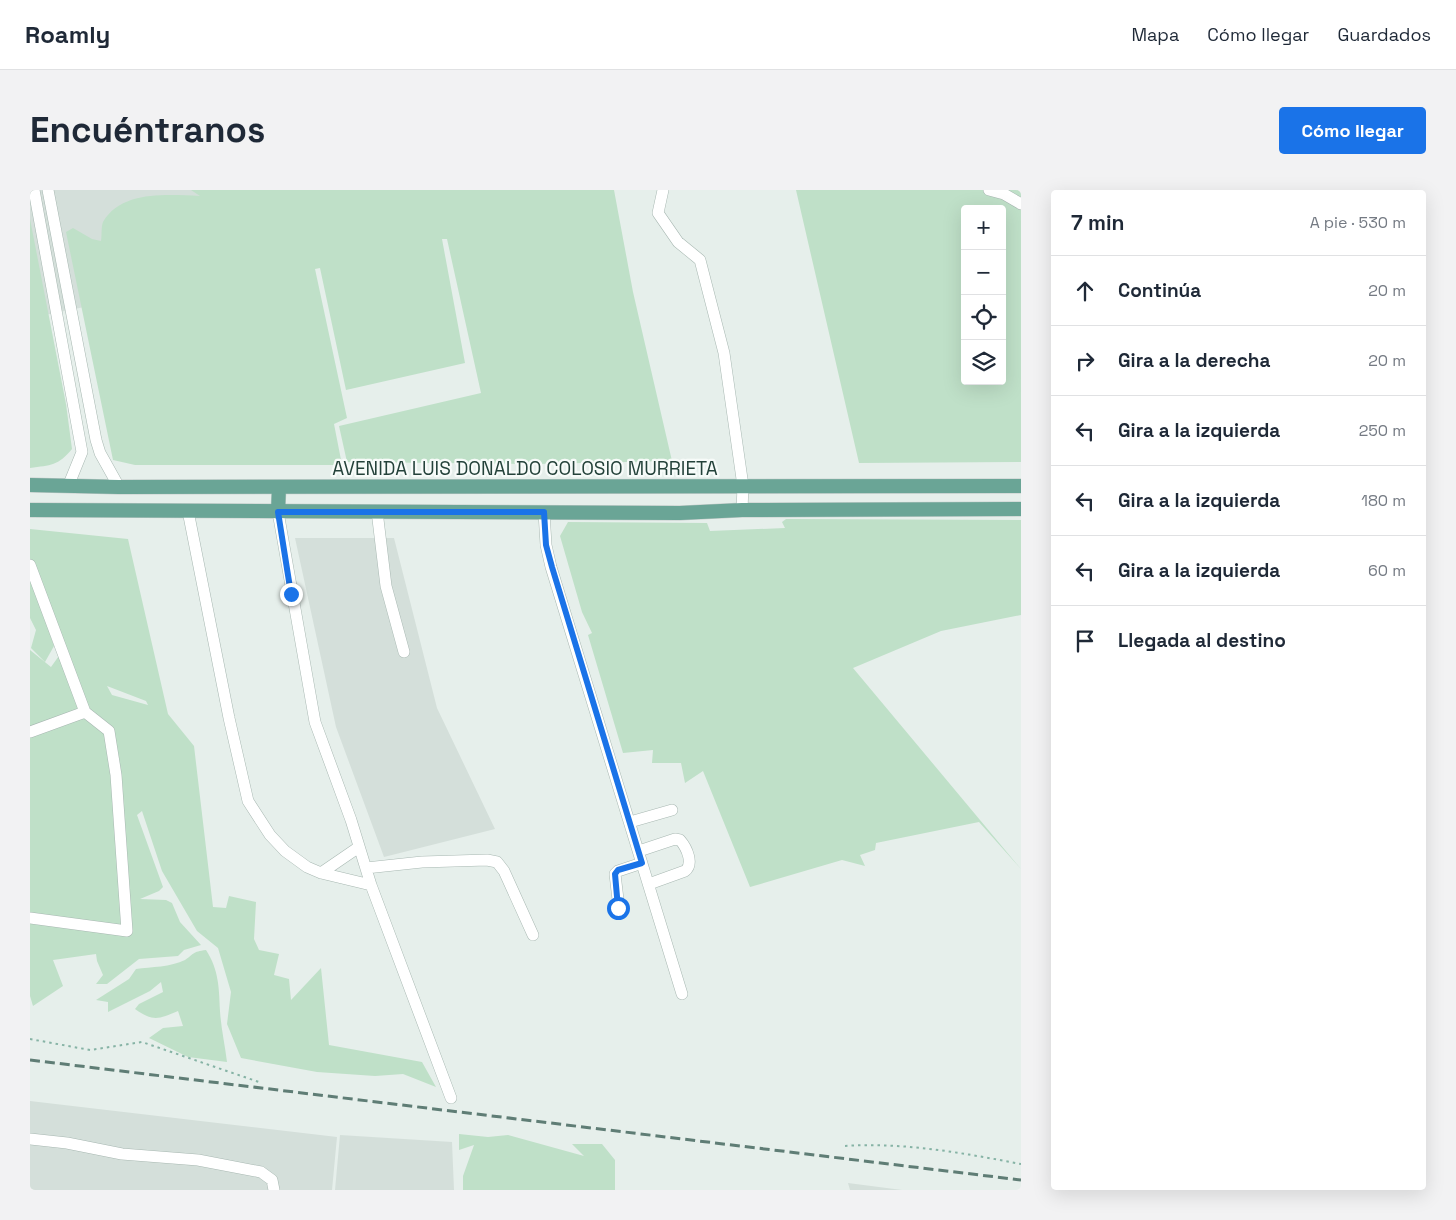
<!DOCTYPE html>
<html lang="es">
<head>
<meta charset="utf-8">
<style>
  :root { --surface:#fff; --page:#f2f2f3; --text:#1f2937; --muted:#747a83; --line:#e0e1e3; --accent:#1a73e8 }
  body { margin:0; font-family:"Space Grotesk",sans-serif; background:var(--page); color:var(--text) }
  .controls { position:absolute; right:15px; top:15px; display:grid; overflow:hidden; border-radius:5px; box-shadow:0 5px 20px #0002 }
  .controls button { width:45px; height:45px; display:grid; place-items:center; padding:0; border:0; border-bottom:1px solid var(--line); background:var(--surface); color:var(--text); font:25px sans-serif }
  .stop { position:absolute; width:15px; height:15px; margin:-11px; border:4px solid #1a73e8; border-radius:50%; background:#fff }
  .stop.end { background:#1a73e8; border-color:#fff; box-shadow:0 1px 5px #0008 }
  .list { margin:0; padding:0; list-style:none }
  h2 { display:flex; justify-content:space-between; align-items:center; height:65px; margin:0; padding:0 20px; font-size:21px }
  h2 small { font-size:16px; font-weight:400; color:var(--muted) }
  .list li { display:grid; grid-template-columns:32px 1fr auto; gap:15px; align-items:center; box-sizing:border-box; height:70px; padding:0 20px; border-top:1px solid var(--line) }
  .list b { display:block; font-size:19px; white-space:nowrap }
  .list em { font-size:16px; font-style:normal; color:var(--muted) }
  .icon { flex:none; width:28px; height:28px; fill:none; stroke:currentColor; stroke-width:2; stroke-linecap:round; stroke-linejoin:round }
  .map { position:relative; flex:none; width:991px; height:1000px; overflow:hidden; border-radius:5px }
  header { display:flex; align-items:center; gap:30px; box-sizing:border-box; height:70px; padding:0 25px; background:var(--surface); border-bottom:1px solid var(--line) }
  header strong { font-size:24px }
  nav { display:flex; gap:28px; margin-inline-start:auto; font-size:18px }
  .intro { display:flex; align-items:center; justify-content:space-between; box-sizing:border-box; height:120px; padding:0 30px }
  h1 { margin:0; font-size:35px }
  .button { padding:12px 22px; border-radius:5px; background:var(--accent); color:#fff; font-size:18px; font-weight:700 }
  main { display:flex; gap:30px; padding:0 30px }
  aside { flex:1; background:var(--surface); border-radius:5px; box-shadow:0 5px 20px #0002 }
  .map>svg:first-child { display:block }
  .built { fill:#d4dfda }
  .green { fill:#bfe0c8; fill-rule:evenodd }
  .lines { fill:none; stroke-linecap:round; stroke-linejoin:round }
  .minor-casing { stroke:#a8b8b2; stroke-width:12 }
  .major-casing { stroke:#c2cac8; stroke-width:15 }
  .path { stroke:#86b3a5; stroke-width:2; stroke-dasharray:2.5 4; stroke-linecap:butt }
  .minor { stroke:#fff; stroke-width:11 }
  .major { stroke:#6aa596; stroke-width:14 }
  .rail { stroke:#5f7d75; stroke-width:3; stroke-dasharray:10 5; stroke-linecap:butt }
  .route { stroke:#1a73e8; stroke-width:6 }
  .labels { text-anchor:middle; stroke-width:4.5; stroke-linejoin:round; paint-order:stroke }
  .street-label { font-size:19px; fill:#24423a; stroke:#f7fbf9 }
</style>
</head>
<body>
<header>
<strong>Roamly</strong>
<nav><a>Mapa</a><a>Cómo llegar</a><a>Guardados</a></nav>
</header>
<div class="intro"><h1>Encuéntranos</h1><a class="button">Cómo llegar</a></div>
<main>
<div class="map">
<svg width="991" height="1000" viewBox="0 0 991 1000">
  <rect width="100%" height="100%" fill="#e6efeb"/>
  <path class="built" d="M0,0H180L84,111L0,128Z
    M265,348H364L407,518L465,639L354,667L306,537Z
    M0,911L307,947L302,1000H0Z
    M310,945L422,952L424,1000H305Z
    M818,993L872,1000H820Z"/>
  <path class="green" d="M161,0H584L603,102L642,271L506,274L317,272L309,236L451,203L417,49H412L435,173L316,200L290,78L285,79L317,228L304,234L312,275H105L83,270L36,42L43,38L62,49L71,51C72,45 71,37 73,32C92,0 137,5 170,6Z
    M766,0H991V272L829,273ZM935,19H972V191H935Z
    M0,29L36,214L42,259C28,276 21,275 0,278Z
    M756,329L991,330V425L911,441L823,478L991,679L949,632L846,653L845,660L830,665L835,676L812,670L720,697L673,581L655,593L651,573H622L623,560L593,563L558,445L562,443L552,422L530,346L538,332L677,333L680,341L755,338L752,332Z
    M0,339L98,349L138,524L164,556L183,717L196,718L199,706L226,712L224,749L229,760L249,764L244,785L259,789L261,810L291,778L299,855L392,872L406,897L373,884L345,886L287,882L211,868L197,834L201,802L188,758L167,741L132,681L112,621L107,625L133,697L129,701L110,709L136,710L142,713L150,732L171,755L154,760L148,766L109,769L77,794H66L73,785L67,771L66,764L23,770L33,796L3,816L0,806V460L21,477L31,463L12,421L24,456L15,472L1,458L6,440L0,428ZM77,496L116,511L118,515L82,505Z
    M176,760C189,780 189,798 190,821C191,838 195,855 197,872L158,867L119,848L133,838L153,836L148,821C129,829 123,832 105,819L109,814L133,802L131,792L120,801L78,822V812L66,810L99,789L106,779C121,777 141,777 155,770C165,763 162,762 176,760Z
    M429,944L458,947L478,945L554,966L542,954H572L585,970V1000H433V986L444,955L429,960Z"/>
  <g class="lines">
    <defs>
      <path id="minor" d="M4,0L52,262L39,294
        M18,0L66,250L70,263L89,297
        M633,0L628,23L648,52L670,70L694,163L713,296L712,320
        M959,0L974,4L991,14
        M158,321L199,528L218,611L240,645L255,661L277,677L291,683L341,695L321,630L285,532L248,322
        M347,321L356,396L374,462
        M514,322L516,355L521,377L652,804
        M0,375L55,522L79,541L86,585L97,741L0,728
        M0,542L55,522
        M600,632L642,620
        M609,661L645,649L650,650C657,658 664,674 655,681L619,694
        M336,678L392,672L457,670L467,672L474,681L503,745
        M291,683L329,657
        M341,695L421,908
        M589,718L585,684L588,681L612,673
        M0,949L37,953L92,964L168,970L231,982L242,990L244,1000"/>
      <path id="major" d="M0,295L89,297L991,296
        M0,320L650,323L712,320L991,319
        M248,322L249,297"/>
    </defs>
    <use href="#minor" class="minor-casing"/>
    <use href="#major" class="major-casing"/>
    <path class="path" d="M0,849L60,860L112,852L229,892
      M815,956C874,952 933,963 991,974"/>
    <use href="#minor" class="minor"/>
    <use href="#major" class="major"/>
    <path class="rail" d="M0,870L991,990"/>
  </g>
  <g class="lines">
    <path class="route" d="M261,404L248,322H514L516,355L522,377L612,673L588,680L585,684L588,718"/>
  </g>
  <g class="labels">
    <g class="street-label">
      <text x="495" y="285">AVENIDA LUIS DONALDO COLOSIO MURRIETA</text>
    </g>
  </g>
</svg>
<div class="controls">
<button>+</button>
<button>−</button>
<button><svg class="icon" aria-label="locate" viewBox="0 0 24 24"><circle cx="12" cy="12" r="6"/><path d="M12 2v4M12 18v4M2 12h4M18 12h4"/></svg></button>
<button><svg class="icon" aria-label="layers" viewBox="0 0 24 24"><path d="M12 4l9 5-9 5-9-5zM3 14l9 5 9-5"/></svg></button>
</div>
<div class="stop" style="left:588px;top:718px"></div>
<div class="stop end" style="left:261px;top:404px"></div>
</div>
<aside>
<h2>7 min<small>A pie · 530 m</small></h2>
<ul class="list">
<li><svg class="icon" aria-label="ahead" viewBox="0 0 24 24"><path d="M12 20V5M6 11l6-6 6 6"/></svg><div><b>Continúa</b></div><em>20 m</em></li>
<li><svg class="icon" aria-label="right" viewBox="0 0 24 24"><path d="M7 20v-9h11M14 6l5 5-5 5"/></svg><div><b>Gira a la derecha</b></div><em>20 m</em></li>
<li><svg class="icon" aria-label="left" viewBox="0 0 24 24"><path d="M17 20v-9H6M10 6l-5 5 5 5"/></svg><div><b>Gira a la izquierda</b></div><em>250 m</em></li>
<li><svg class="icon" aria-label="left" viewBox="0 0 24 24"><path d="M17 20v-9H6M10 6l-5 5 5 5"/></svg><div><b>Gira a la izquierda</b></div><em>180 m</em></li>
<li><svg class="icon" aria-label="left" viewBox="0 0 24 24"><path d="M17 20v-9H6M10 6l-5 5 5 5"/></svg><div><b>Gira a la izquierda</b></div><em>60 m</em></li>
<li><svg class="icon" aria-label="arrive" viewBox="0 0 24 24"><path d="M6 21V4h12l-3 4 3 4H6"/></svg><div><b>Llegada al destino</b></div></li>
</ul>
</aside>
</main>
</body>
</html>
